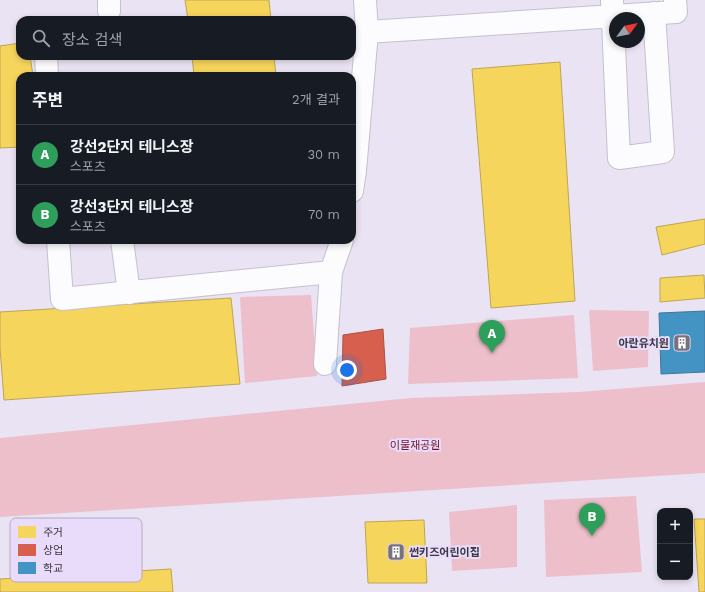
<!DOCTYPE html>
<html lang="ko">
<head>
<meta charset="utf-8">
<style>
  :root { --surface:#171b24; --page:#20242c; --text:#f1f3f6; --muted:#9ea1a6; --line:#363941; --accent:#78727f }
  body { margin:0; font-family:"Work Sans","Noto Sans KR",sans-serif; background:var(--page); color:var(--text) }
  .controls { position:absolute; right:12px; bottom:12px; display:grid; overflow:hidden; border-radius:8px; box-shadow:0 2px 6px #0003 }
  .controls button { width:36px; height:36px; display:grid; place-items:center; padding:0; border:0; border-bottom:1px solid var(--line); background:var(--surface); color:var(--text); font:20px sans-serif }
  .compass { position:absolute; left:609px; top:12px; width:36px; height:36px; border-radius:50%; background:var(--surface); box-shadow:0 2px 6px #0003; rotate:57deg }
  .you { position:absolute; left:347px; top:370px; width:14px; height:14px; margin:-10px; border:3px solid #fff; border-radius:50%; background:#1a73e8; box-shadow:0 0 0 6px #1a73e833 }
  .badge { display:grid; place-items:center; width:26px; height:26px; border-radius:50%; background:var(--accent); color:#fff; font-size:13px; font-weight:700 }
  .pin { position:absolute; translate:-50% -33px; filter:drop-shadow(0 1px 2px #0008) }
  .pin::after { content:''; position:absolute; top:21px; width:14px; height:12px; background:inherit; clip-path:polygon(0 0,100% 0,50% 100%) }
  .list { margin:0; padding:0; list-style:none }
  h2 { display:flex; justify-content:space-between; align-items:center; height:52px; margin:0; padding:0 16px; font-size:17px }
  h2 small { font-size:13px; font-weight:400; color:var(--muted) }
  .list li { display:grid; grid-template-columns:26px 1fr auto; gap:12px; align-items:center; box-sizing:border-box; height:60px; padding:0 16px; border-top:1px solid var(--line) }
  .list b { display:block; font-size:15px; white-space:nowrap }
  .list p { margin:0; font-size:13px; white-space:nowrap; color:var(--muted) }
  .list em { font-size:13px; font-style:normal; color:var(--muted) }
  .icon { flex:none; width:22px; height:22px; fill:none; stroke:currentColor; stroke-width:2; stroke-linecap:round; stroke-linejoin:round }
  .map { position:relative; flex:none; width:705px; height:592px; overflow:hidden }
  .search { position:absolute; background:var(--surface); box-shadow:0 2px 6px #0003; left:16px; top:16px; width:340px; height:44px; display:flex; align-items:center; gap:10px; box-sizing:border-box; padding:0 14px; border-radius:12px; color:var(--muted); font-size:15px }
  .panel { position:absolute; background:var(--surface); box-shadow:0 2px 6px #0003; left:16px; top:72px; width:340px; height:172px; border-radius:12px }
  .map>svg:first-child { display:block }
  .green { fill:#edbfca }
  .homes { fill:#f6d55c; stroke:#bea554 }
  .shops { fill:#d6604d; stroke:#a75349 }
  .schools { fill:#4393c3; stroke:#40779c }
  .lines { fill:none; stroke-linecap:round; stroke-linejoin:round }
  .minor-casing { stroke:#c5c0cd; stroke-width:24 }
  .minor { stroke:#fcfbfd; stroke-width:22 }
  .labels { text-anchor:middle; stroke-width:4; stroke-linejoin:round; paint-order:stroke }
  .poi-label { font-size:11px; font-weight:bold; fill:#3a3541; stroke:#e9dcfa; text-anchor:end }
  .park-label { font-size:11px; fill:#71162b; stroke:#e9dcfa }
  .key { fill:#e9dcfa; stroke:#b4aac2; stroke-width:1 }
  .key-label { font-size:11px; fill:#3a3541 }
</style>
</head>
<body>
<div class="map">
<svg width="705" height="592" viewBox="0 0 705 592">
  <rect width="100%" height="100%" fill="#eae3f3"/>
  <path class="green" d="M311,295L317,376L245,383L240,297Z
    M589,310L649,311L648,367L593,371Z
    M574,315L578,378L408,384L410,328Z
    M705,382V473L0,517V438L411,398L579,392Z
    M636,496L642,572L546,577L544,500Z
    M517,505V567L452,571L449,512Z"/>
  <path class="homes" d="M185,0H269L271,20H188Z
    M20,43V56H30L33,76H20V147L0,148V46Z
    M192,56H274L276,76H194Z
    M560,62L575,301L491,308L472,69Z
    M705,219V244L662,255L656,227Z
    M704,275L705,298L660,302V278Z
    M231,298L240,384L4,400L0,348V312Z
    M694,519H705V592H699Z
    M424,520L427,583H368L365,522Z
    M171,569L173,592H0V579Z"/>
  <path class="shops" d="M383,329L386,379L342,386L343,335Z"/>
  <path class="schools" d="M705,311V372L661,374L659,313Z"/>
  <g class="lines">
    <defs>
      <path id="minor" d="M109,0V11
        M612,0L619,158L663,152L654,13
        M367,32L676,12L675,0
        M46,56L47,76
        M352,191L355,171L367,32L365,0
        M58,240L62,299L331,272
        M122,240L129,293
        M325,364L331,272L342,240"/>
    </defs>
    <use href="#minor" class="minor-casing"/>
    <use href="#minor" class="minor"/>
  </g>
  <defs>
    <symbol id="building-square" viewBox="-11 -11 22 22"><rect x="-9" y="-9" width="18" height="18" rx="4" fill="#78727f" stroke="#e9dcfa"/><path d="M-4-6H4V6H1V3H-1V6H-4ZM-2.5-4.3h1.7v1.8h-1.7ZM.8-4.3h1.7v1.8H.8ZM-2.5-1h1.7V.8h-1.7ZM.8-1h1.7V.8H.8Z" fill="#fff"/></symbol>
  </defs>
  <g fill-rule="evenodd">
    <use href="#building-square" x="672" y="333" width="20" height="20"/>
    <use href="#building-square" x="386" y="542" width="20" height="20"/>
  </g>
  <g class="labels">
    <g class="poi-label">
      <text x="669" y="347">아란유치원</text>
      <text x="409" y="556" text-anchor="start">썬키즈어린이집</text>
    </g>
    <g class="park-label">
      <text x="415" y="449">이물재공원</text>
    </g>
  </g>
  <rect x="10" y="518" width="132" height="64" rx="6" class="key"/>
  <rect x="18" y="526" width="18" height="12" fill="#f6d55c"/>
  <rect x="18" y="544" width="18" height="12" fill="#d6604d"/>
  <rect x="18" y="562" width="18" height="12" fill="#4393c3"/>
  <g class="key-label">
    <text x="43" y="536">주거</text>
    <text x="43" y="554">상업</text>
    <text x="43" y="572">학교</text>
  </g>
</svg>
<div class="controls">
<button>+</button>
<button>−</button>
</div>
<svg class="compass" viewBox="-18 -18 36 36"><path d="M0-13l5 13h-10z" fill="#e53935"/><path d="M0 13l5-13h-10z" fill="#9ea1a6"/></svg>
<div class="you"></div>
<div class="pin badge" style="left:492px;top:353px;background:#2e9e5b">A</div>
<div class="pin badge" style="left:592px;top:536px;background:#2e9e5b">B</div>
<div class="search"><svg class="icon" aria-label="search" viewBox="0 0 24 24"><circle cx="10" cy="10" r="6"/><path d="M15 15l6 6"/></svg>장소 검색</div>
<section class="panel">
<h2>주변<small>2개 결과</small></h2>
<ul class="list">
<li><span class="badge" style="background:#2e9e5b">A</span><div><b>강선2단지 테니스장</b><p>스포츠</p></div><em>30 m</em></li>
<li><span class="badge" style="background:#2e9e5b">B</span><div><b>강선3단지 테니스장</b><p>스포츠</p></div><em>70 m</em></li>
</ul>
</section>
</div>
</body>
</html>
